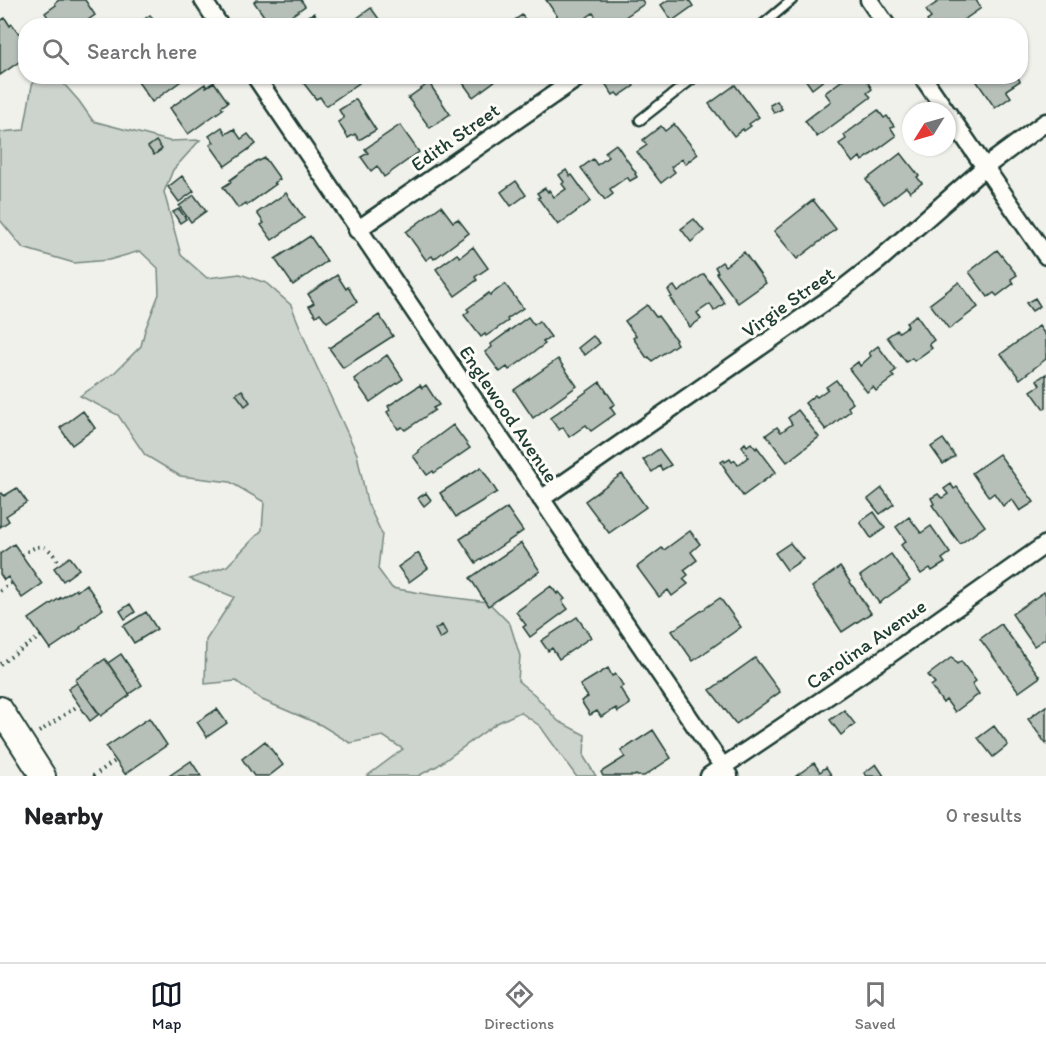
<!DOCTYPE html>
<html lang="en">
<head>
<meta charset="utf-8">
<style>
  :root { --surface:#fff; --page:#f2f2f2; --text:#202124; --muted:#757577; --line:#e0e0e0; --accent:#111827 }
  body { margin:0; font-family:Itim,sans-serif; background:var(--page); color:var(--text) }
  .compass { position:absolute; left:902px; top:102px; width:54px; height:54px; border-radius:50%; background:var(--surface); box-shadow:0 2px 4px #0004; rotate:233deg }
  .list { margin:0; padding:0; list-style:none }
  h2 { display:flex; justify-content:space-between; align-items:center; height:78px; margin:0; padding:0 24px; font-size:26px }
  h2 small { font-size:20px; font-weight:400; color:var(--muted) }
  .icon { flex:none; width:33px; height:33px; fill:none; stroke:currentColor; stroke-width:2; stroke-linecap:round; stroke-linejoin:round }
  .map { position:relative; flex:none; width:1046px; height:776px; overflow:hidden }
  .search { position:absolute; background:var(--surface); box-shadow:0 2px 4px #0004; left:18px; right:18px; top:18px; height:66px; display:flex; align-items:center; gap:15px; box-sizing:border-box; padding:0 21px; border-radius:24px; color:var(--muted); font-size:22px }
  .sheet { height:186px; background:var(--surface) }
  nav { display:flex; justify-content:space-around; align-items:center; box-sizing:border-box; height:84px; border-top:2px solid var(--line); background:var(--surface); font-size:16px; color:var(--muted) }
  nav a { display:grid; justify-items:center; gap:3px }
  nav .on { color:var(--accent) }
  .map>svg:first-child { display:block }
  .green { fill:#cdd3cd; stroke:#768880; stroke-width:1.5 }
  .building { fill:#b6bfb8; stroke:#1f3d34; stroke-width:1.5 }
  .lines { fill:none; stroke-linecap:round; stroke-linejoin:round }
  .lane-casing { stroke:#1f3d34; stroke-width:13 }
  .street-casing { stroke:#1f3d34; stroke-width:21 }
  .secondary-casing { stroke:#1f3d34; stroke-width:28 }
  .path { stroke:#1f3d34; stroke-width:4; stroke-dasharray:1.5 4.5; stroke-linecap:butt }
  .lane { stroke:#fdfcf7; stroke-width:8 }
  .street { stroke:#fdfcf7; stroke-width:16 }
  .secondary { stroke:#fdfcf7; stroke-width:24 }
  .labels { text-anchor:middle; stroke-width:6; stroke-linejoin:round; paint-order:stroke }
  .street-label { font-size:20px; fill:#1f3d34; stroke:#fdfcf7 }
</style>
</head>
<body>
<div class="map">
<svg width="1046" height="776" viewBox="0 0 1046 776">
  <rect width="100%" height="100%" fill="#f0f1eb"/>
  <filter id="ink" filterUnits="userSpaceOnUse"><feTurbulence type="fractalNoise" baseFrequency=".0167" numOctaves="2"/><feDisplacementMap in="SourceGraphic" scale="12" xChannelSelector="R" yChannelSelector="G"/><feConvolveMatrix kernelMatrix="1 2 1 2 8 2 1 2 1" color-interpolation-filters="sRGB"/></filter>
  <g filter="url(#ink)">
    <path class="green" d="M57,76L79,101L93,121L169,141L200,140L173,170L164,192L181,255L207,278L240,274L266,283L291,305L310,352L357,454L367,502L382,534L378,569L392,588L432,595L488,602L510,624L520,656L518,681L535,695L558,721L585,735L584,757L596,776H576L540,726L520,712L497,723L437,766L418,776H367L403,749L383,736L350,743L321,725L262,700L236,681L205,684L206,640L234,597L190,579L227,566L262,530L264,502L230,482L180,476L145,455L118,415L80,396L114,373L141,346L145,330L159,294L158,268L140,251L109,260L74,263L23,248L0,220V132L24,130L32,85L38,77Z"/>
    <path class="building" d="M59,0H85L95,15L84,23L86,26H54L45,13L56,5L55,3Z
      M257,0H301L305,6L277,26H271L254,2Z
      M546,0H642L644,4L615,24L612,19L602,26L593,13L586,18L589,22L584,26H572L570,22L564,26Z
      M668,0H689L693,6L672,21L661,5Z
      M941,0H976L981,8L955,26H931L927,21L931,18L926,10Z
      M371,8L384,26H350L349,24Z
      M314,13L323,26H299L307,21L305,18Z
      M150,15L157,26H135Z
      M522,15L529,26H506Z
      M5,18L10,26L12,24L26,43V57L0,75V21Z
      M134,76H188L152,102Z
      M308,76H354L359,83L326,106L320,97L316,99L302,81Z
      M458,76H500V77L473,97Z
      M600,76H630L629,77L634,86L619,96L616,93L613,95Z
      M803,76H829L812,89Z
      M848,76H854L856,79L859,76H864L872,89L867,93L871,97L817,137L805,121L831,101L825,93Z
      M973,76H1017L1020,81L1006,90L1011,97L995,108Z
      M214,82L228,102L221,107L223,109L188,134L170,108L205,84L206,87Z
      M429,83L450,114L430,128L408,98Z
      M735,85L759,117L749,124L751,126L744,131L743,129L734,136L709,104Z
      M356,99L376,130L359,140L355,134L348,138L338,122L344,118L339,110Z
      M777,101L782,109L774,113L770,105Z
      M878,110L884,118L887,116L894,126L891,128L896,136L862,161L860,157L853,163L839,144L846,139L844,135Z
      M674,124L698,154L685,164L682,159L671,167L675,172L661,183L637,152L647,145L643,140L661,126L665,131Z
      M400,125L419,152L384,177L377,166L371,171L361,157L368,153L365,149Z
      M222,127L226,134L234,129L241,139L248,134L256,144L225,166L210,145L214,142L209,136Z
      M156,141L162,149L154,155L148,147Z
      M616,144L636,173L635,174L637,177L630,181L627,177L610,189L613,194L605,200L581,168L593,159L597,165L608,157L605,152Z
      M901,153L919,176L917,177L922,183L910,192L906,187L884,204L866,180Z
      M265,158L280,179L274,183L276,184L247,205L246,203L238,208L223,187L231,182L230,180L258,160L259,161Z
      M566,170L570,176L572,175L591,201L558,225L538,198L540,197L537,193L545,188L548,192L549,190L554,197L566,189L562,184L564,182L559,175Z
      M182,176L194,191L179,202L168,187Z
      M516,181L526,195L511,206L501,192Z
      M286,193L304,218L272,240L261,225L264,223L257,213Z
      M194,195L206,211L191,222L179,206Z
      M813,200L836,229L797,259L774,231Z
      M441,206L453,222L458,219L469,233L434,259L432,256L426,260L406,232Z
      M179,209L186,219L180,223L173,212Z
      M694,219L704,231L691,242L681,229Z
      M310,236L327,261L293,285L275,259Z
      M473,247L488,268L475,277L477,280L455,296L436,269L457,254L460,257Z
      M997,250L1017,275L1011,279L1014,283L997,296L994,293L988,297L969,272Z
      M744,252L766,283L738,303L716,273L718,272L715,267L722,262L725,266Z
      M704,274L725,303L714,311L710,304L697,313L701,319L690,327L670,298L672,297L668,290L674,286L678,292Z
      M337,275L346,289L348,287L357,302L327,322L320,313L316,316L309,306L314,303L308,294Z
      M959,282L978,307L949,329L930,304Z
      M505,284L523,308L507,319L508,321L486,336L485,334L481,337L464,315L469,311L467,309L489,293L490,295Z
      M1035,298L1040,306L1032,311L1026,303Z
      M647,305L656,317L658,316L676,340L675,341L677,344L652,361L649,357L647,358L633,338L636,336L625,321Z
      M379,315L393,336L343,368L329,348Z
      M916,315L934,340L929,344L932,348L914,361L912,358L906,362L887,337L897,330L899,332L908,326L906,323Z
      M528,317L534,325L539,321L551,337L543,342L545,344L509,370L507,367L500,372L485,352L492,347L491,344Z
      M1039,326L1046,336V359L1020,379L1001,354Z
      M593,336L600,343L585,355L578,348Z
      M878,346L896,370L891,374L894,377L876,391L873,387L867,392L849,369L858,362L860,366L871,356L869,353Z
      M387,355L403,379L370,402L354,379Z
      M558,359L577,386L533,418L514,390Z
      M1046,374V408L1044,409L1031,391L1040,385L1037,380Z
      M836,380L853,403L848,407L850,411L826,430L805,403L815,395L817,397L828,389L826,387Z
      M600,382L615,404L610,407L615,414L591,431L586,425L569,437L563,427L559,430L550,418Z
      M420,385L422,388L426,385L439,405L433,408L435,410L405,430L402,427L398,429L387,412L390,410L388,406Z
      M242,390L250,402L245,406L236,394Z
      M798,410L819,437L787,462L766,435L777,427L781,432L792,424L788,418Z
      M83,411L95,428L72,445L60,428Z
      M453,425L470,448L434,473L433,471L427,475L413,456L419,452L418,451Z
      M943,439L955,456L943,464L931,447Z
      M745,443L747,446L751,443L756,449L757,447L776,472L743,496L725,471L726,470L721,462L724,460L725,462L730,459L732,462L735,460L738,465L748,457L742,446Z
      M659,449L671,465L662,470L660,466L652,472L643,460Z
      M999,454L1034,502L1020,511L1012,499L1003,506L994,493L989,497L972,473Z
      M481,467L497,492L456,517L440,493Z
      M622,474L646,507L609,533L585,501Z
      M951,484L954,489L957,487L985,526L960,544L932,505L934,504L931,498L938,494L942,498L948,494L944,489Z
      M17,488L27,502L6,516L9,521L0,527V495L2,493L4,496Z
      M882,488L894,504L880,514L868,499Z
      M426,493L431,500L424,506L418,498Z
      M507,508L523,531L476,563L460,539Z
      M874,512L885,528L871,538L860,522Z
      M909,517L921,533L931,526L950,553L942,559L945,563L932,571L930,568L921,574L901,545L906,541L896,527Z
      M690,531L700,544L691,552L697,560L684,570L688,575L683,579L688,584L672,596L668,590L659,597L637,567L662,548L664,550Z
      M521,543L540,571L488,606L470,578Z
      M790,543L803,559L787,570L775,553Z
      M14,544L42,584L22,598L8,577L4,580L0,574V554Z
      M418,553L428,568L409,582L398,567Z
      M891,554L910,581L879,603L860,576Z
      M70,557L79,569L63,581L54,568Z
      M840,567L871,613L842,632L812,587Z
      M86,584L103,609L80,626L81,628L50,649L29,619L60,598V599L76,589L77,591Z
      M551,586L557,594L559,592L565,599L562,601L568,609L530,637L523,627L526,625L516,612Z
      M1044,592L1046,595V638L1034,646L1012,614Z
      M720,598L741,627L693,661L672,631Z
      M130,604L135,612L125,619L120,611Z
      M146,612L157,629L134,643L123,626Z
      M577,617L591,637L559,659L552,648L548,651L541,641Z
      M1001,624L1040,677L1019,692L980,639Z
      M442,625L447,634L440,639L435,629Z
      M121,654L142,685L129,694L108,663Z
      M952,657L957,664L961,661L976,681L972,684L979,694L955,712L946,700L943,703L931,686L935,683L928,675Z
      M755,658L780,692L736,724L710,690Z
      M105,659L130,695L101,716L75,680Z
      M608,668L612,676L616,674L621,682L623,686L620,688L630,704L618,712L616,708L601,717L597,711L590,715L581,701L588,697L580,685Z
      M77,683L99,714L90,721L68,689Z
      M1046,706V744L1028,719Z
      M217,709L227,723L207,737L197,722Z
      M844,710L855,724L841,735L830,720Z
      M149,718L167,745L125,774L106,747Z
      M994,726L1008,745L993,757L978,738Z
      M653,730L671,758L644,776H637L636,775L634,776H603L601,772L625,757L621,751Z
      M265,741L283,765L269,776H254L242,759Z
      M191,761L201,776H169Z
      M814,763L820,772L826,767L832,776H796Z
      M876,764L884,776H867L864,773Z"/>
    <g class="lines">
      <defs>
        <path id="lane" d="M761,26L792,0
          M640,120L696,76"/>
        <path id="street" d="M203,0L220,26
          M869,0L887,26
          M255,76L729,776
          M922,76L946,111
          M947,112L1046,256
          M357,230L576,79
          M541,499L832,297L878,261L985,167L1046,122
          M709,776L889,655L1046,544"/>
        <path id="secondary" d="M0,709L43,776"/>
      </defs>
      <use href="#lane" class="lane-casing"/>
      <use href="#street" class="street-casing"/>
      <use href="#secondary" class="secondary-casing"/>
      <path class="path" d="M22,555C42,541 48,545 60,564
        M0,591L12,582
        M0,664L41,636
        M39,732L79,705
        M93,776L115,761"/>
      <use href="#lane" class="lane"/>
      <use href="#street" class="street"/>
      <use href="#secondary" class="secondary"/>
    </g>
  </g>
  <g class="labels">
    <g class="street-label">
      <text transform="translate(455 137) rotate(-35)" y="7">Edith Street</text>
      <text transform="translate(788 302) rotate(-35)" y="7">Virgie Street</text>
      <text transform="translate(509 414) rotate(56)" y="7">Englewood Avenue</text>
      <text transform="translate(866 644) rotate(-35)" y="7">Carolina Avenue</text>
    </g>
  </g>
</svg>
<svg class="compass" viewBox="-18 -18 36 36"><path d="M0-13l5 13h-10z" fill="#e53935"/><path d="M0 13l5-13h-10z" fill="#757577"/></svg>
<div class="search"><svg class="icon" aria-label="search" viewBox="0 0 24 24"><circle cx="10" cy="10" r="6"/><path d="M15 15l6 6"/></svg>Search here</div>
</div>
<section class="sheet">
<h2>Nearby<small>0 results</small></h2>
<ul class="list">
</ul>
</section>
<nav>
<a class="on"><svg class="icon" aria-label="map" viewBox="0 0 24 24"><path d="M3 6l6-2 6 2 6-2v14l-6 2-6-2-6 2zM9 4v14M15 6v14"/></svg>Map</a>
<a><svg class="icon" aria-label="directions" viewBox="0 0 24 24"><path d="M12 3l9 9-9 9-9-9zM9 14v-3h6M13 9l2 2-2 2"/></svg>Directions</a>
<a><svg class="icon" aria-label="saved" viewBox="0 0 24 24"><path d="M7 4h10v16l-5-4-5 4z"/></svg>Saved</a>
</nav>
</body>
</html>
